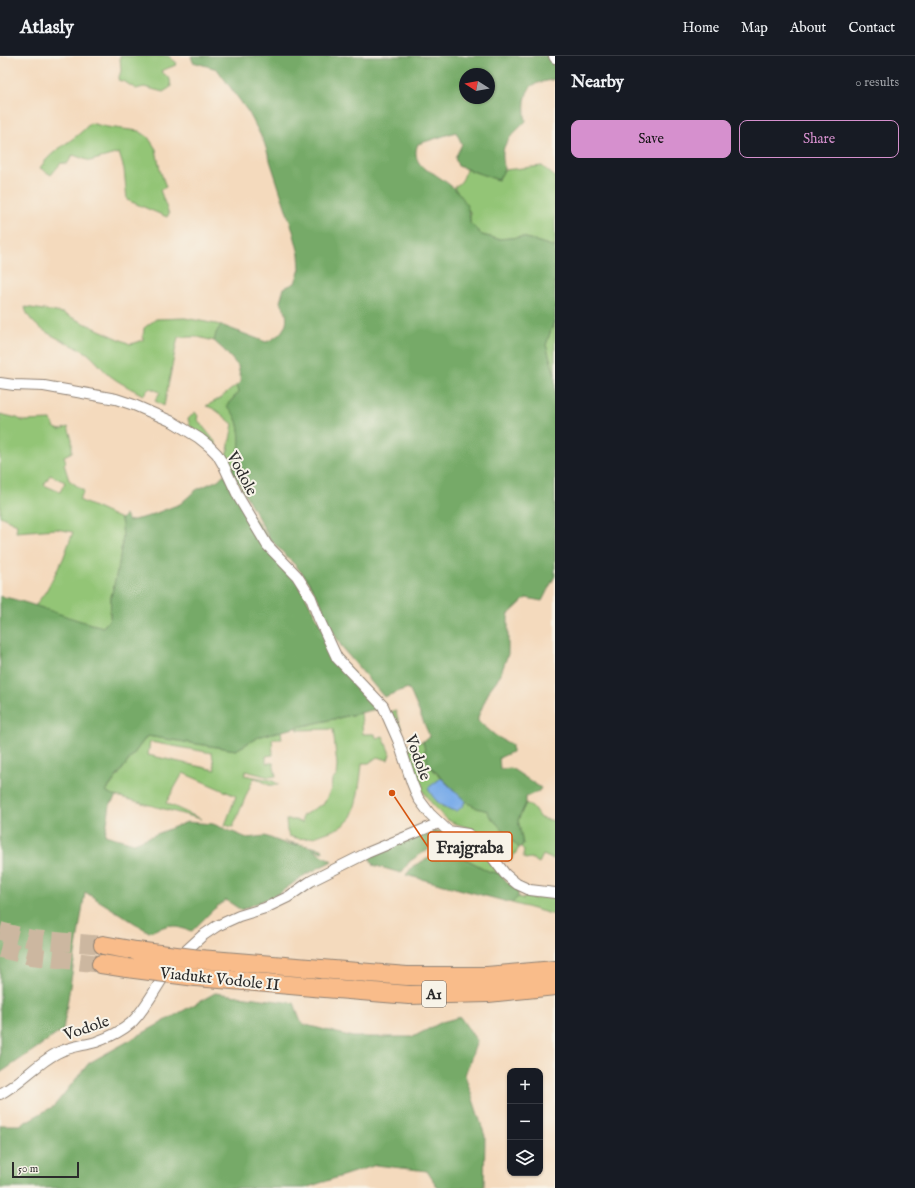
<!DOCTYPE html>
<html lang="en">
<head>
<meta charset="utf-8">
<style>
  :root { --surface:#171b24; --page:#20242c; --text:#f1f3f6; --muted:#9ea1a6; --line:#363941; --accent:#d690ce }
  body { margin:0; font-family:"IM FELL English",serif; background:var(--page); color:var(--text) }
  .controls { position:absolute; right:12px; bottom:12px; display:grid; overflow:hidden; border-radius:8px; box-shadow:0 1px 3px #0004 }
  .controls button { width:36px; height:36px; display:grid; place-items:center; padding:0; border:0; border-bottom:1px solid var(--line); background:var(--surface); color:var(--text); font:20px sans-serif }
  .compass { position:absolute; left:459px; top:12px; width:36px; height:36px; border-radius:50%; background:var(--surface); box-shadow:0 1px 3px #0004; rotate:281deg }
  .scale { position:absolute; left:12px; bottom:10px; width:67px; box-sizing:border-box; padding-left:4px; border:2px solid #2b2b2b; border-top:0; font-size:11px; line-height:14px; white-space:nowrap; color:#2b2b2b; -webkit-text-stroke:3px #f7f3e8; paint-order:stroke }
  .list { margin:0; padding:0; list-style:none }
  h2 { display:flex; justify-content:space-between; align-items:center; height:52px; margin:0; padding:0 16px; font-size:17px }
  h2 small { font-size:13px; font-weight:400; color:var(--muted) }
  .actions { display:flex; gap:8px; padding:12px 16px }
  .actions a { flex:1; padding:9px 0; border:1px solid var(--accent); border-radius:8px; text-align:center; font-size:14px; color:var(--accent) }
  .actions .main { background:var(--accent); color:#111 }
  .icon { flex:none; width:22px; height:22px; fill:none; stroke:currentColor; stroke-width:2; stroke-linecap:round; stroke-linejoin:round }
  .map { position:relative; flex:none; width:555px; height:1132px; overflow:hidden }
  header { display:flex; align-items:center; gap:24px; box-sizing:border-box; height:56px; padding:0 20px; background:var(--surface); border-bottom:1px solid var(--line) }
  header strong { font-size:19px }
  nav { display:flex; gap:22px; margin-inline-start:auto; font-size:14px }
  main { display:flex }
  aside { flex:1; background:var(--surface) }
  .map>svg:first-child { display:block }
  .green { fill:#93c576; stroke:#5f7850; fill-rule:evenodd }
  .forest { fill:#76aa67; stroke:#506a49; fill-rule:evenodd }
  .water { fill:#7eaee9; stroke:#546c8a }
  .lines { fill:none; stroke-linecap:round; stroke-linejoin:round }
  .highway-tunnel { stroke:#ccb7a0; stroke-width:18; stroke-dasharray:18 9; stroke-linecap:butt }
  .street-casing { stroke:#908274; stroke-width:12 }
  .highway-casing { stroke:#908274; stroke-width:20 }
  .street { stroke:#fff; stroke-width:10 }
  .highway { stroke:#f9bc8a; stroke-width:18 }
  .highway-bridge-casing { stroke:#908274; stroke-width:20; stroke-linecap:butt }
  .highway-bridge { stroke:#f9bc8a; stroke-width:18 }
  .labels { text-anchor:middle; stroke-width:4; stroke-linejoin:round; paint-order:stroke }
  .shield { fill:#f7f3e8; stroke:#686764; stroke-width:1 }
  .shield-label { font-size:15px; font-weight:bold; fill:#2b2b2b }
  .street-label { font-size:16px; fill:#2b2b2b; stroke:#f7f3e8 }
  .leader { fill:none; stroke:#d5540f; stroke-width:1.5 }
  .callout-dot { fill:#d5540f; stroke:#f7f3e8; stroke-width:1.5 }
  .callout { fill:#f7f3e8; stroke:#d5540f; stroke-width:1.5 }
  .callout-label { font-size:17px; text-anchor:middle; font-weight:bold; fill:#2b2b2b }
</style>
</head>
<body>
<header>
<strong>Atlasly</strong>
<nav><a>Home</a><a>Map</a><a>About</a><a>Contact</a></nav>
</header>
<main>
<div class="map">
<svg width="555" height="1132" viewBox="0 0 555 1132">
  <rect width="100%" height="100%" fill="#f7f3e8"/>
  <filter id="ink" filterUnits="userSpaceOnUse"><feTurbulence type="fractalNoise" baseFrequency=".025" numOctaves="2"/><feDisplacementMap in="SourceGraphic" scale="8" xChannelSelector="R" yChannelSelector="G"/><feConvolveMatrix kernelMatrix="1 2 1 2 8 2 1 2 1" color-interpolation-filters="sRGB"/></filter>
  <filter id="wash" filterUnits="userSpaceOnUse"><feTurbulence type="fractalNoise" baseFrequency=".012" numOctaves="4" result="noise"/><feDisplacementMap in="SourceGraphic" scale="16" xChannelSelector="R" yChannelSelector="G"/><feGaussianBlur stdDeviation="0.9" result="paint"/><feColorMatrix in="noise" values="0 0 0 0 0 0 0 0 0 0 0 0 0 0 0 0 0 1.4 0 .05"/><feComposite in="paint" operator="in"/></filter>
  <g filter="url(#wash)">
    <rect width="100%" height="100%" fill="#f4dabd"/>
    <path class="green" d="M120,0H168L177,7L176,9L161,15L170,23L171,31L163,36L144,31L136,33L125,26L118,24L121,15Z
      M90,67L107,71L139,75L148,81L156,93L160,114L166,131L160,134L169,158L167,161L127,144L124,113L119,97L90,105L73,99L67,108L61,107L51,119L40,112C52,92 76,85 90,67Z
      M542,110L555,121V191L523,181L498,183L482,179L470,167V156L454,131C462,127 464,122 466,113L498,124L504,114Z
      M25,251L62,257L130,288L135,287L143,284L144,272L156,263L185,262L221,269L214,285L198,281H178L164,350L155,345L160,336L150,332L143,339C132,333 119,327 109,319C101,312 95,303 87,297C70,286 29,275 25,251Z
      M555,262V319L546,289Z
      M237,329L239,336L226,350C243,361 244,398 231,413L225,402L228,394L233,368C225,362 216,352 206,350L219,343Z
      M195,356L198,360L197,363L216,387V391L190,370L188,363Z
      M0,358L17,362L23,365L51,364L55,372L60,374L68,371L72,383V396L64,400L66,406L64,408L69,424L84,435L79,444L121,463L123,480L119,508L111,541L110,563L103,571L72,563L35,550L46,535L63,503L73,476L56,473L16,476L17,468L0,460ZM50,419L65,426L60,436L44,429Z
      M395,654L402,674L398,675L391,656Z
      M361,657L363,678H375L376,682L383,680L390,698L388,704L377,701L369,707H362C361,719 357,758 347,766C341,772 333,774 325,777C312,782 303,785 289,780L287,775L286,764H295L302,767V760L319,750L323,749L331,733L332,724L336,721L337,709L333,673L298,674V671Z
      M281,675L282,683H272L273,699L266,700V707H273L276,720L269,721L246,715L244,719L271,724L278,728V729H269L256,722L253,723L233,771L225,769L236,740L183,717L166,747L201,763L105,737L147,680L236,694L260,680ZM150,686L212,697L215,714L148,699Z
      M423,685L428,708L441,722L429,732C432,740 442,754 451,754C455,754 460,751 463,750L465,745L477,752L488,755L489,759L519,792L511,804L505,805C495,791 485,778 469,772C462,769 454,768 448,764C434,754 417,728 410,712C408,705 406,697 404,691Z
      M526,747L533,752L540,762L555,765V802L552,803L543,799L539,807L531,802L525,803L523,799L524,794L521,791L523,788L518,764Z
      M461,782C479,784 489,803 499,817L490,816L455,797L447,788L454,784Z
      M539,839L555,840V859L512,847L518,841L524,843L525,841L535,843Z"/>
    <path class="forest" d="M191,0H551L555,15V23C549,25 539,26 533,29C523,36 524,55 526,65C518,74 504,84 503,96C502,110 508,111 498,124L458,110L455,102L462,88L456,76L418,88C415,94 415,102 420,108C422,112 429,115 433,117C452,130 470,141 470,167L482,179L498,183L523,181L555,191V262L546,289L555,319V520L542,545L526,542L508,559V598L500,620L490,633L478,661V665L496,680L512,689V696L499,702L500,713L511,712L541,732L539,735L526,741V747L518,764L523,788L519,792L489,759L488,755L477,752L465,745L428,708L423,685L430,681L411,637L408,632L384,641L343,593L328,567L321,548L309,526L296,510L270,483L231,413C244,398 243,361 226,350L239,336L237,329L241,325L238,310L224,294L214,285L216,277L221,269L266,286C284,279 294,264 280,246L284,232L295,227L300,213L299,198L293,175L264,86L249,57L217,13L193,6ZM465,18H489V42H465Z
      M224,418L298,526L333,593L381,652L260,680L236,694L147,680L105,736L116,740L110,749L105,779L134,787L187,766L213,768L247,782L265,780L286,788L298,789L284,785L322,793L323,796L312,793L332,805L305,819L278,838L241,854L226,844L214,853L192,875L169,869L149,876L85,836L63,974L0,1017V540C35,547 68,563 103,571L110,563L111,541L119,508L123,480L121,463L125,459L129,465L146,461L180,448L196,434L218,424Z
      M439,775L447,776L449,780L410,805L401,817L373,809H374L368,800L424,776Z
      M447,788L455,797L490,816L499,817L510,829L518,833V841L512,847L406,819L413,810L429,802Z
      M215,937L294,947L302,968L353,981H413L442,966L460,961L477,985L465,1019L485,1080L484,1131L482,1132H438L427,1115L376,1109L305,1132H0V1069H20L54,1050L89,1007Z"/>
    <path class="water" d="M441,722L465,745L463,750L457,755C444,754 433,744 428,732Z"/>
  </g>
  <g filter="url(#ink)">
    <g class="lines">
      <path class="highway-tunnel" d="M0,875L32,883L103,889
        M0,893L31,900L101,908"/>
      <defs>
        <path id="street" d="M554,0L555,2
          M0,327L14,329L44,330L116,343L134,349L173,366L199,382L209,390L217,398L224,410L239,442L267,489L297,520L311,542L319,563L337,602L383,650L398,684L412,727L418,742L430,758L448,775L468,778L489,797L505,818L517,828L530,834L555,837
          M178,902L202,880L217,870L239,860L265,852L288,841L311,825L367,797L439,767
          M0,1038C21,1027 36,1008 57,997C71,990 82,990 96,986C107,982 122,975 131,967C146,953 156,931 168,914"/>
        <path id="highway" d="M103,889L136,895
          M101,908L127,912
          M321,913L407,920H487L555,914
          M313,931L409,939L488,937L555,930"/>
      </defs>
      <use href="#street" class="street-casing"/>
      <use href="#highway" class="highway-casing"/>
      <use href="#street" class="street"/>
      <use href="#highway" class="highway"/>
      <defs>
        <path id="highway-bridge" d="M136,895L200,903L321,913
          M127,912L196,921L313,931"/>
      </defs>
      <use href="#highway-bridge" class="highway-bridge-casing"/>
      <use href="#highway-bridge" class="highway-bridge"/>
    </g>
  </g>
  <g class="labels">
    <rect class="shield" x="422" y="925" width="24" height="26" rx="3"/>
    <g class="shield-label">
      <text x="434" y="943">A1</text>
    </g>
    <g class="street-label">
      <text transform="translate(243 417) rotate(62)" y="6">Vodole</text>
      <text transform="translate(419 701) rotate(70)" y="6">Vodole</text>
      <text transform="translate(220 922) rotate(6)" y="6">Viadukt Vodole II</text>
      <text transform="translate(86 971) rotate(-19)" y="6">Vodole</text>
    </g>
  </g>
  <path class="leader" d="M392 737L428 791"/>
  <circle class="callout-dot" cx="392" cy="737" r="4"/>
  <rect class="callout" x="428" y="776" width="84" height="29" rx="4"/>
  <g class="callout-label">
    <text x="470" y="797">Frajgraba</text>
  </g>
</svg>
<div class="controls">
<button>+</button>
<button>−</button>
<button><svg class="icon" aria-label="layers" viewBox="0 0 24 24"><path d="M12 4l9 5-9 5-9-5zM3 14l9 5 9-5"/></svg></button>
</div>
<svg class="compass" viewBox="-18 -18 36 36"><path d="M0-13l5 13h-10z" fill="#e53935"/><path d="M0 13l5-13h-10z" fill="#9ea1a6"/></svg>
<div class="scale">50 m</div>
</div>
<aside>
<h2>Nearby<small>0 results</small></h2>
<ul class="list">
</ul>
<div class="actions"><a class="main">Save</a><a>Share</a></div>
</aside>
</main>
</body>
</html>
